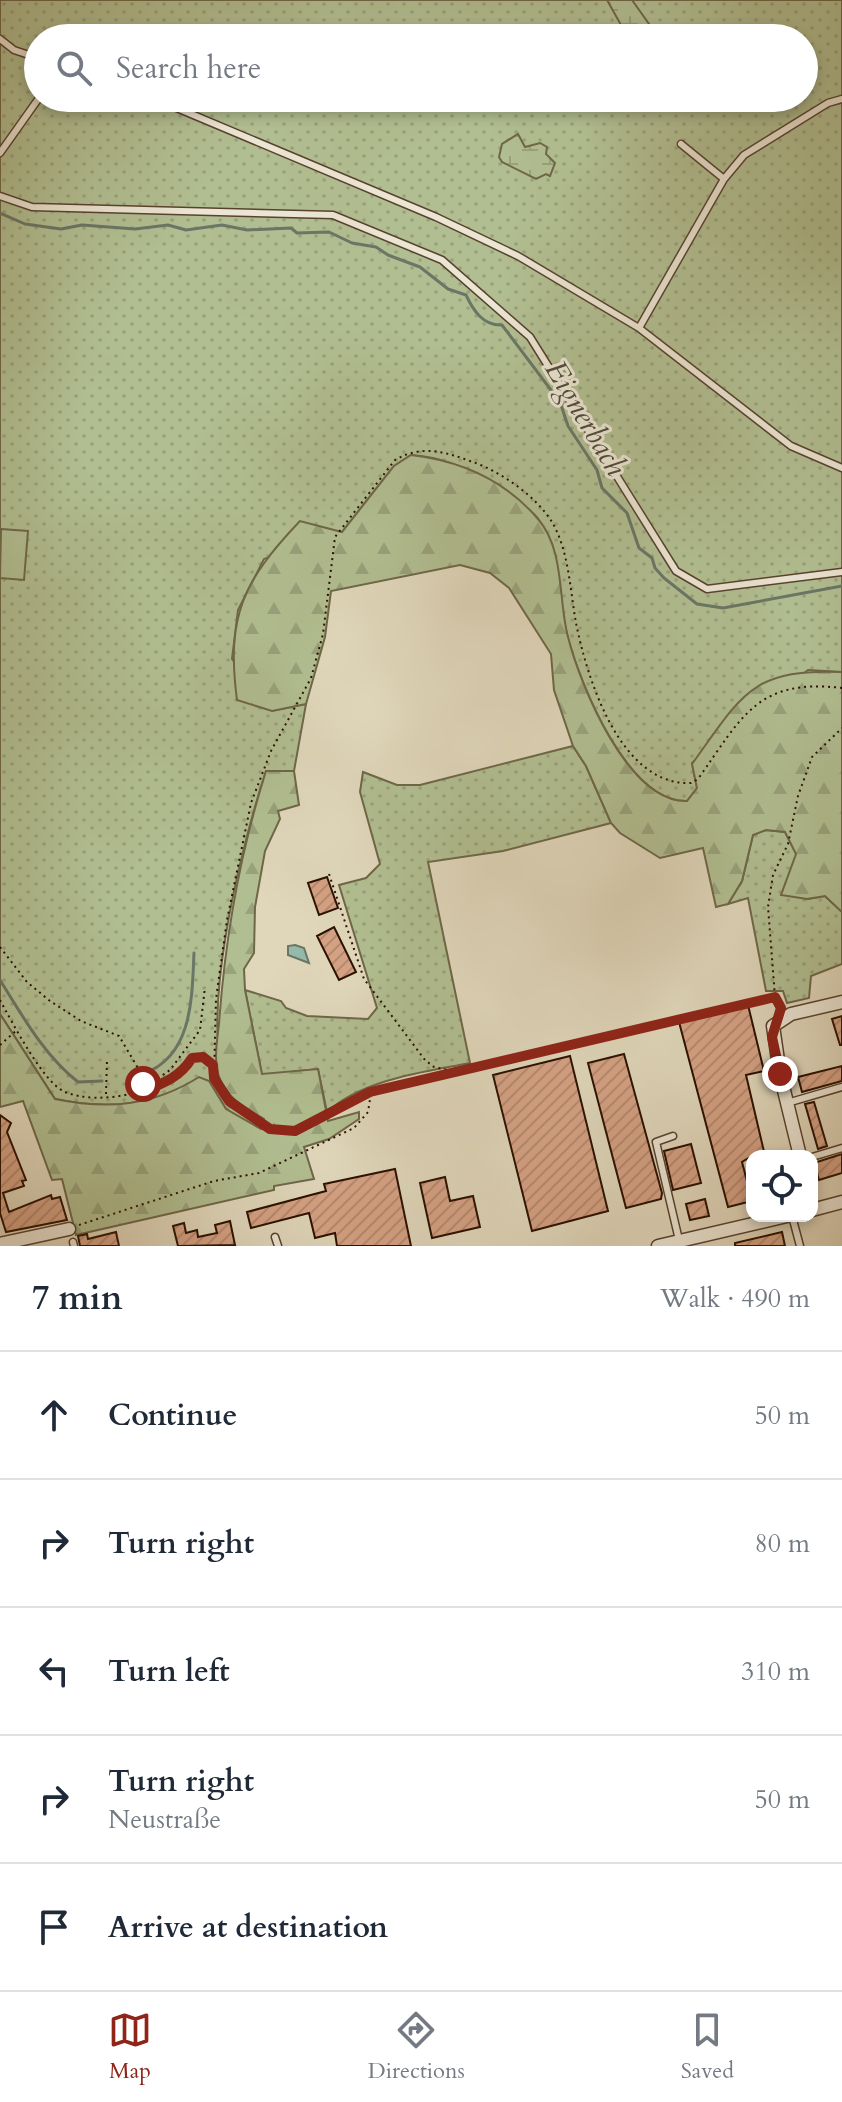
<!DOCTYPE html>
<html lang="en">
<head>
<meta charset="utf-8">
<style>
  :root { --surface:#fff; --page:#f6f6f7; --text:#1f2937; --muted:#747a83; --line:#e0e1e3; --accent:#8f2418 }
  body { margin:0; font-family:Cardo,serif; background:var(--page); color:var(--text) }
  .controls { position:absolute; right:24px; bottom:24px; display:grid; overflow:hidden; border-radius:16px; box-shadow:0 4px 12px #0003 }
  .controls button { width:72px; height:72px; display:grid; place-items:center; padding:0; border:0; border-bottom:2px solid var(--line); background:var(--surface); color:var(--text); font:40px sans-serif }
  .stop { position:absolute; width:24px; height:24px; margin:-18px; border:6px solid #8f2418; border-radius:50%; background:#fff }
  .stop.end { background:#8f2418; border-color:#fff; box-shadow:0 2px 8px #0008 }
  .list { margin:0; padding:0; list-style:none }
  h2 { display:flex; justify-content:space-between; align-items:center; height:104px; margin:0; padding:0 32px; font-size:34px }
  h2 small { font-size:26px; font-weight:400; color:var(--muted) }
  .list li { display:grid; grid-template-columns:52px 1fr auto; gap:24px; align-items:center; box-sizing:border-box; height:128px; padding:0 32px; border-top:2px solid var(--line) }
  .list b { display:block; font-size:30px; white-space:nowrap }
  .list p { margin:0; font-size:26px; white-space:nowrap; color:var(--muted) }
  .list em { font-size:26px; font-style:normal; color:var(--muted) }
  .icon { flex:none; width:44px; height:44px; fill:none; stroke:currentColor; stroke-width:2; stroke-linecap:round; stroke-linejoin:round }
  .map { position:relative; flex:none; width:842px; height:1246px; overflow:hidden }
  .search { position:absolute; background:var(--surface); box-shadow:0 4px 12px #0003; left:24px; right:24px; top:24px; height:88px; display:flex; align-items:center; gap:20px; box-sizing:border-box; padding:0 28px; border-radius:44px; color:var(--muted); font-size:30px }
  .sheet { height:744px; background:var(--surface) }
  nav { display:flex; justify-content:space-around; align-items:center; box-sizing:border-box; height:112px; border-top:2px solid var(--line); background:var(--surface); font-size:22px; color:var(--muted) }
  nav a { display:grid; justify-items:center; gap:4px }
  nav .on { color:var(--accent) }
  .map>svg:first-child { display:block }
  .grass { fill:url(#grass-dots); stroke:#6e6748; stroke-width:2; fill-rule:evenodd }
  .forest { fill:url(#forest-firs); stroke:#6e6748; stroke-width:2 }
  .wetland { fill:url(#wetland-marsh); stroke:#6e6748; stroke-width:2 }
  .pitch { fill:#b1be91; stroke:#6e6748; stroke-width:2 }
  .water { fill:#95baaa; stroke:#6a7666; stroke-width:2 }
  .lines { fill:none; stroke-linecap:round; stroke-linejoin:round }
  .stream { stroke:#6a7666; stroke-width:3 }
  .building { fill:url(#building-hatch); stroke:#2a1000; stroke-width:2 }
  .service-casing { stroke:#58422f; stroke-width:9 }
  .minor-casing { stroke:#58422f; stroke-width:15 }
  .path { stroke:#2a1000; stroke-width:2; stroke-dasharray:2 4; stroke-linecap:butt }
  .service { stroke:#ebe5d3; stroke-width:6 }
  .minor { stroke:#ebe5d3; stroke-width:12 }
  .route { stroke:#8f2418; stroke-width:10 }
  .labels { text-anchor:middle; stroke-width:6; stroke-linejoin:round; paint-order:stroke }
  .water-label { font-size:30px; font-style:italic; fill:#4f4c3c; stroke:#ebe5d3 }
</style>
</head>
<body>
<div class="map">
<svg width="842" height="1246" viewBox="0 0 842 1246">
  <defs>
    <pattern id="grass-dots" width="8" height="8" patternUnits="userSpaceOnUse" patternTransform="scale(2)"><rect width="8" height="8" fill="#b1be91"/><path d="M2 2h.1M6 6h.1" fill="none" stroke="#98a27b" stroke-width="1.8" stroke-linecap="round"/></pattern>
    <pattern id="forest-firs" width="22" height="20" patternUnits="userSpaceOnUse" patternTransform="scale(2)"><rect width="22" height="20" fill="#b1be91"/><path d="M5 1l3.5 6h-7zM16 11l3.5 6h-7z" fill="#98a27b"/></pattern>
    <pattern id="wetland-marsh" width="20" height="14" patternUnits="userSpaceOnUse" patternTransform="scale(2)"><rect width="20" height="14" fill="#b1be91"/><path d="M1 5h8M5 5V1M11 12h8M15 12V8" fill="none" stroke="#98a27b"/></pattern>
    <pattern id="building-hatch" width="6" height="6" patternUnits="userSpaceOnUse" patternTransform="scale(2)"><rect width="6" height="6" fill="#d5a284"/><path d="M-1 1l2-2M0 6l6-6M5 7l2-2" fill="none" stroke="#b78a70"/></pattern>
  </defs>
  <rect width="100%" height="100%" fill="#e0d7bb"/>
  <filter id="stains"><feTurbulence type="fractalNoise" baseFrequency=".0025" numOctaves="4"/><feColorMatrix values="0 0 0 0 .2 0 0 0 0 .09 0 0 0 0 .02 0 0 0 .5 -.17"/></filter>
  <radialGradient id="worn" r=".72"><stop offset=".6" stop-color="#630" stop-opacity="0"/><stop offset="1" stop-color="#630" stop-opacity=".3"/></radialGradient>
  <path class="grass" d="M0,0H842V672L808,670L692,763L697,788L687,801C628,802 581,686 568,638C557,599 562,555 539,520C529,505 471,470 453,464C440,459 425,456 411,455L394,466L342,532L264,559L238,610L232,659L272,711L306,704L294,771H266C242,844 195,1026 230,1095C235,1105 254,1113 264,1119L261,1130L226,1109L209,1081L199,1078C153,1106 108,1110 55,1099L0,1014ZM38,38H804V98H38Z
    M573,746L586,766L611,823L503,851L428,862L470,1063C425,1072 363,1079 327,1112L318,1069L262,1075L245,990L281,1001L286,1008L307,1016L368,1019L377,1008L339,885L366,878L380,864L360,792L363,772L397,785H420Z
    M766,830L785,832L796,853L807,899L825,896L842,912V964L811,976L809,998L787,1003L783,991H766L748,898L728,904L742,881L753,835Z"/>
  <path class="forest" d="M411,455C462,461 505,480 538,519C565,550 558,600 568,637C580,685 628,803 687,801L697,788L692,764C742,695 751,668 842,672V912L825,896L807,899L781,895L796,854L785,832L766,830L753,835L742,881L728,904L716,907L703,848L660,858L620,833L611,823L586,766L573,746L554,690L551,654L509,588L490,573L460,565L331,591L325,637L306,704L272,711L237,700C226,616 243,581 300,521L342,532L394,466Z
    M266,771H294L299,805L278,811L280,819L265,851L255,907L254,953L244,969L245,990L262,1074L318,1069L328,1121L359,1112V1119L329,1139L304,1147L314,1179L274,1186V1190L76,1235L62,1179L52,1180L23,1101L0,1107V1014L55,1099C108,1110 153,1106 199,1077L209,1081L226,1109L261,1129L264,1119C246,1108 228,1099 220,1079C213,1063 217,1041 219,1024C225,938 240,853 266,771Z"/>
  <path class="wetland" d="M607,0H632L654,31L653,38L621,25Z
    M518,134L525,147L540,143L547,147L546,154L555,163L550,176L546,174L536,179L502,162L499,157L502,144Z"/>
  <path class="pitch" d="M1,529L28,531L24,580L0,578Z"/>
  <path class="water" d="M295,945L304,948L309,963L288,955V946Z"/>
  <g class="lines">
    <path class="stream" d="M0,213L25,224L61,229L82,225L135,229L168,225L186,230L222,225L247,230L291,228L297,233L329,232L352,243L376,247L388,255L420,267L448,289L466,295C473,310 483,326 502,325L560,402L568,426L597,470L602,488L627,513L639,548L652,558L655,568L664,578L697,604L723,608L842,586
      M0,980C23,1017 44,1055 78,1082L102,1081
      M145,1073C193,1055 192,996 194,953"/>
  </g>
  <path class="building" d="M327,877L338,908L319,915L308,883Z
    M334,927L356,972L339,980L317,936Z
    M748,1005L764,1071L746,1075L765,1156H752L742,1162L748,1185L752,1184V1201L728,1207L679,1022Z
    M842,1016V1045H840L832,1019Z
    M624,1054L662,1193L661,1199L626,1208L588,1063Z
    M570,1056L608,1211L532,1231L493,1075Z
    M842,1066V1081L802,1092L798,1077Z
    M814,1102L827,1146L818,1149L805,1104Z
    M0,1115L11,1123L7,1132L26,1180L22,1181L24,1186L3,1193L9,1212L51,1195L52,1199L60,1197L67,1220L6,1232L0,1213Z
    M691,1144L701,1183L673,1190L664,1151Z
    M842,1154V1173L819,1180L814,1163Z
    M395,1169L411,1246H337L335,1233L315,1238L309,1213L251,1228L247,1212L326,1191L324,1184Z
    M445,1177L450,1201L473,1196L480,1227L432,1238L420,1183Z
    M705,1199L709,1216L690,1220L686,1204Z
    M230,1221L235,1245L178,1246L173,1226L184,1223L186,1233L197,1230L198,1237L217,1233L215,1225Z
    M116,1232L119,1246H80L78,1236L87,1234L88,1239Z
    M782,1232L785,1246H735V1243Z"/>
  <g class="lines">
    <defs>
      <path id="service" d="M0,39L14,50L38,58
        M153,98L436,217L518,256L639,328L791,446L842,468
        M681,144L724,179
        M0,153L39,98
        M0,196L32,207L333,215L442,260L530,337L676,571L707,589L842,572
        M639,328L724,179L744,155L828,103L842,99
        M787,1103L842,1087
        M673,1136L656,1142L679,1240
        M812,1157L842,1148
        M792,1216L800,1246
        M275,1237L278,1246
        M73,1242L74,1246"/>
      <path id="minor" d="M800,1156L780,1074L773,1026L791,1014L842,1002
        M812,1210L842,1202
        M0,1244L69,1229
        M658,1246L787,1216"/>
    </defs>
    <use href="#service" class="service-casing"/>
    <use href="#minor" class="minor-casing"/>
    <path class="path" d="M329,874L364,979L425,1060L434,1067L453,1071
      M0,947L27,982L50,1001L81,1021L119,1036L145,1080L157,1079L170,1070L200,1030L205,987
      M775,997L370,1092L295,1131L270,1129L229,1101L214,1078L216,999L227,920L251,803L271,751L311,678L323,634L335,537L395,460C421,445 443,451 470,461C500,471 535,495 552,522C569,551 570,590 576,623C587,678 620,786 691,783L698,779C742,717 757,678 842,688
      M0,1000C12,1022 42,1080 63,1091C98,1108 172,1091 192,1058L203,1057L212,1064
      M780,1007L775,997L768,907L773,875L788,844L798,796L812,757L842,728
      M0,1045L17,1030
      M106,1094L107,1060
      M79,1225L214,1181L259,1173L354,1128L368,1112L371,1093"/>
    <use href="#service" class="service"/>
    <use href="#minor" class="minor"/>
  </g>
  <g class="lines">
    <path class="route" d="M143,1084L144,1091C164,1083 180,1077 192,1058L203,1057L213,1065L214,1078L229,1101L270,1129L295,1131L370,1092L775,997L781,1008L772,1037L780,1074"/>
  </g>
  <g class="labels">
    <g class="water-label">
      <text transform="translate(586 418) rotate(59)" y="10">Eignerbach</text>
    </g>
  </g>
  <rect width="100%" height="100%" filter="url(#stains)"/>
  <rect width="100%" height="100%" fill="url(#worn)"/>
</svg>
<div class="controls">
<button><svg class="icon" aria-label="locate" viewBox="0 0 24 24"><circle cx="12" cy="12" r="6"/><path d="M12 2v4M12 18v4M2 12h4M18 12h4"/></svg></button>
</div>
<div class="stop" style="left:143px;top:1084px"></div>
<div class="stop end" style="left:780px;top:1074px"></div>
<div class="search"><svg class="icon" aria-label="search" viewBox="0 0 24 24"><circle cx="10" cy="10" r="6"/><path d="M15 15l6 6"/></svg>Search here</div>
</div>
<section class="sheet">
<h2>7 min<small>Walk · 490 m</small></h2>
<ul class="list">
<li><svg class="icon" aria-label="ahead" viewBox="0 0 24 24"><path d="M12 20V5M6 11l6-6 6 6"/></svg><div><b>Continue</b></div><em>50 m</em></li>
<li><svg class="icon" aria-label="right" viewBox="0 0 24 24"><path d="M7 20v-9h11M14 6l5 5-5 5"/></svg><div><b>Turn right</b></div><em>80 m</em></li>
<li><svg class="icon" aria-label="left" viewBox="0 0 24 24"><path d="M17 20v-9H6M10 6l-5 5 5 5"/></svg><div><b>Turn left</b></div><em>310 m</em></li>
<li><svg class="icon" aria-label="right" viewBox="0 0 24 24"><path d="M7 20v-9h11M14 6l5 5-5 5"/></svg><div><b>Turn right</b><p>Neustraße</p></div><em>50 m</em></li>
<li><svg class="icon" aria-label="arrive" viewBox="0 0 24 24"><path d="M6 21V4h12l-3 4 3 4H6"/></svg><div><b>Arrive at destination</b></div></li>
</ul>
</section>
<nav>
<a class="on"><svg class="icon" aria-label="map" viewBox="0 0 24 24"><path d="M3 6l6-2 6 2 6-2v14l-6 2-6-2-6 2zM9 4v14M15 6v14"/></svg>Map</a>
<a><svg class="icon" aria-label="directions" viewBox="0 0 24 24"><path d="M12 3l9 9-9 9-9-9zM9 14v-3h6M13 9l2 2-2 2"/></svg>Directions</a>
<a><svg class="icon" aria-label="saved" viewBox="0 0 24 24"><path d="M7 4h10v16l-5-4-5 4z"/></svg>Saved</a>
</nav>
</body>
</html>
